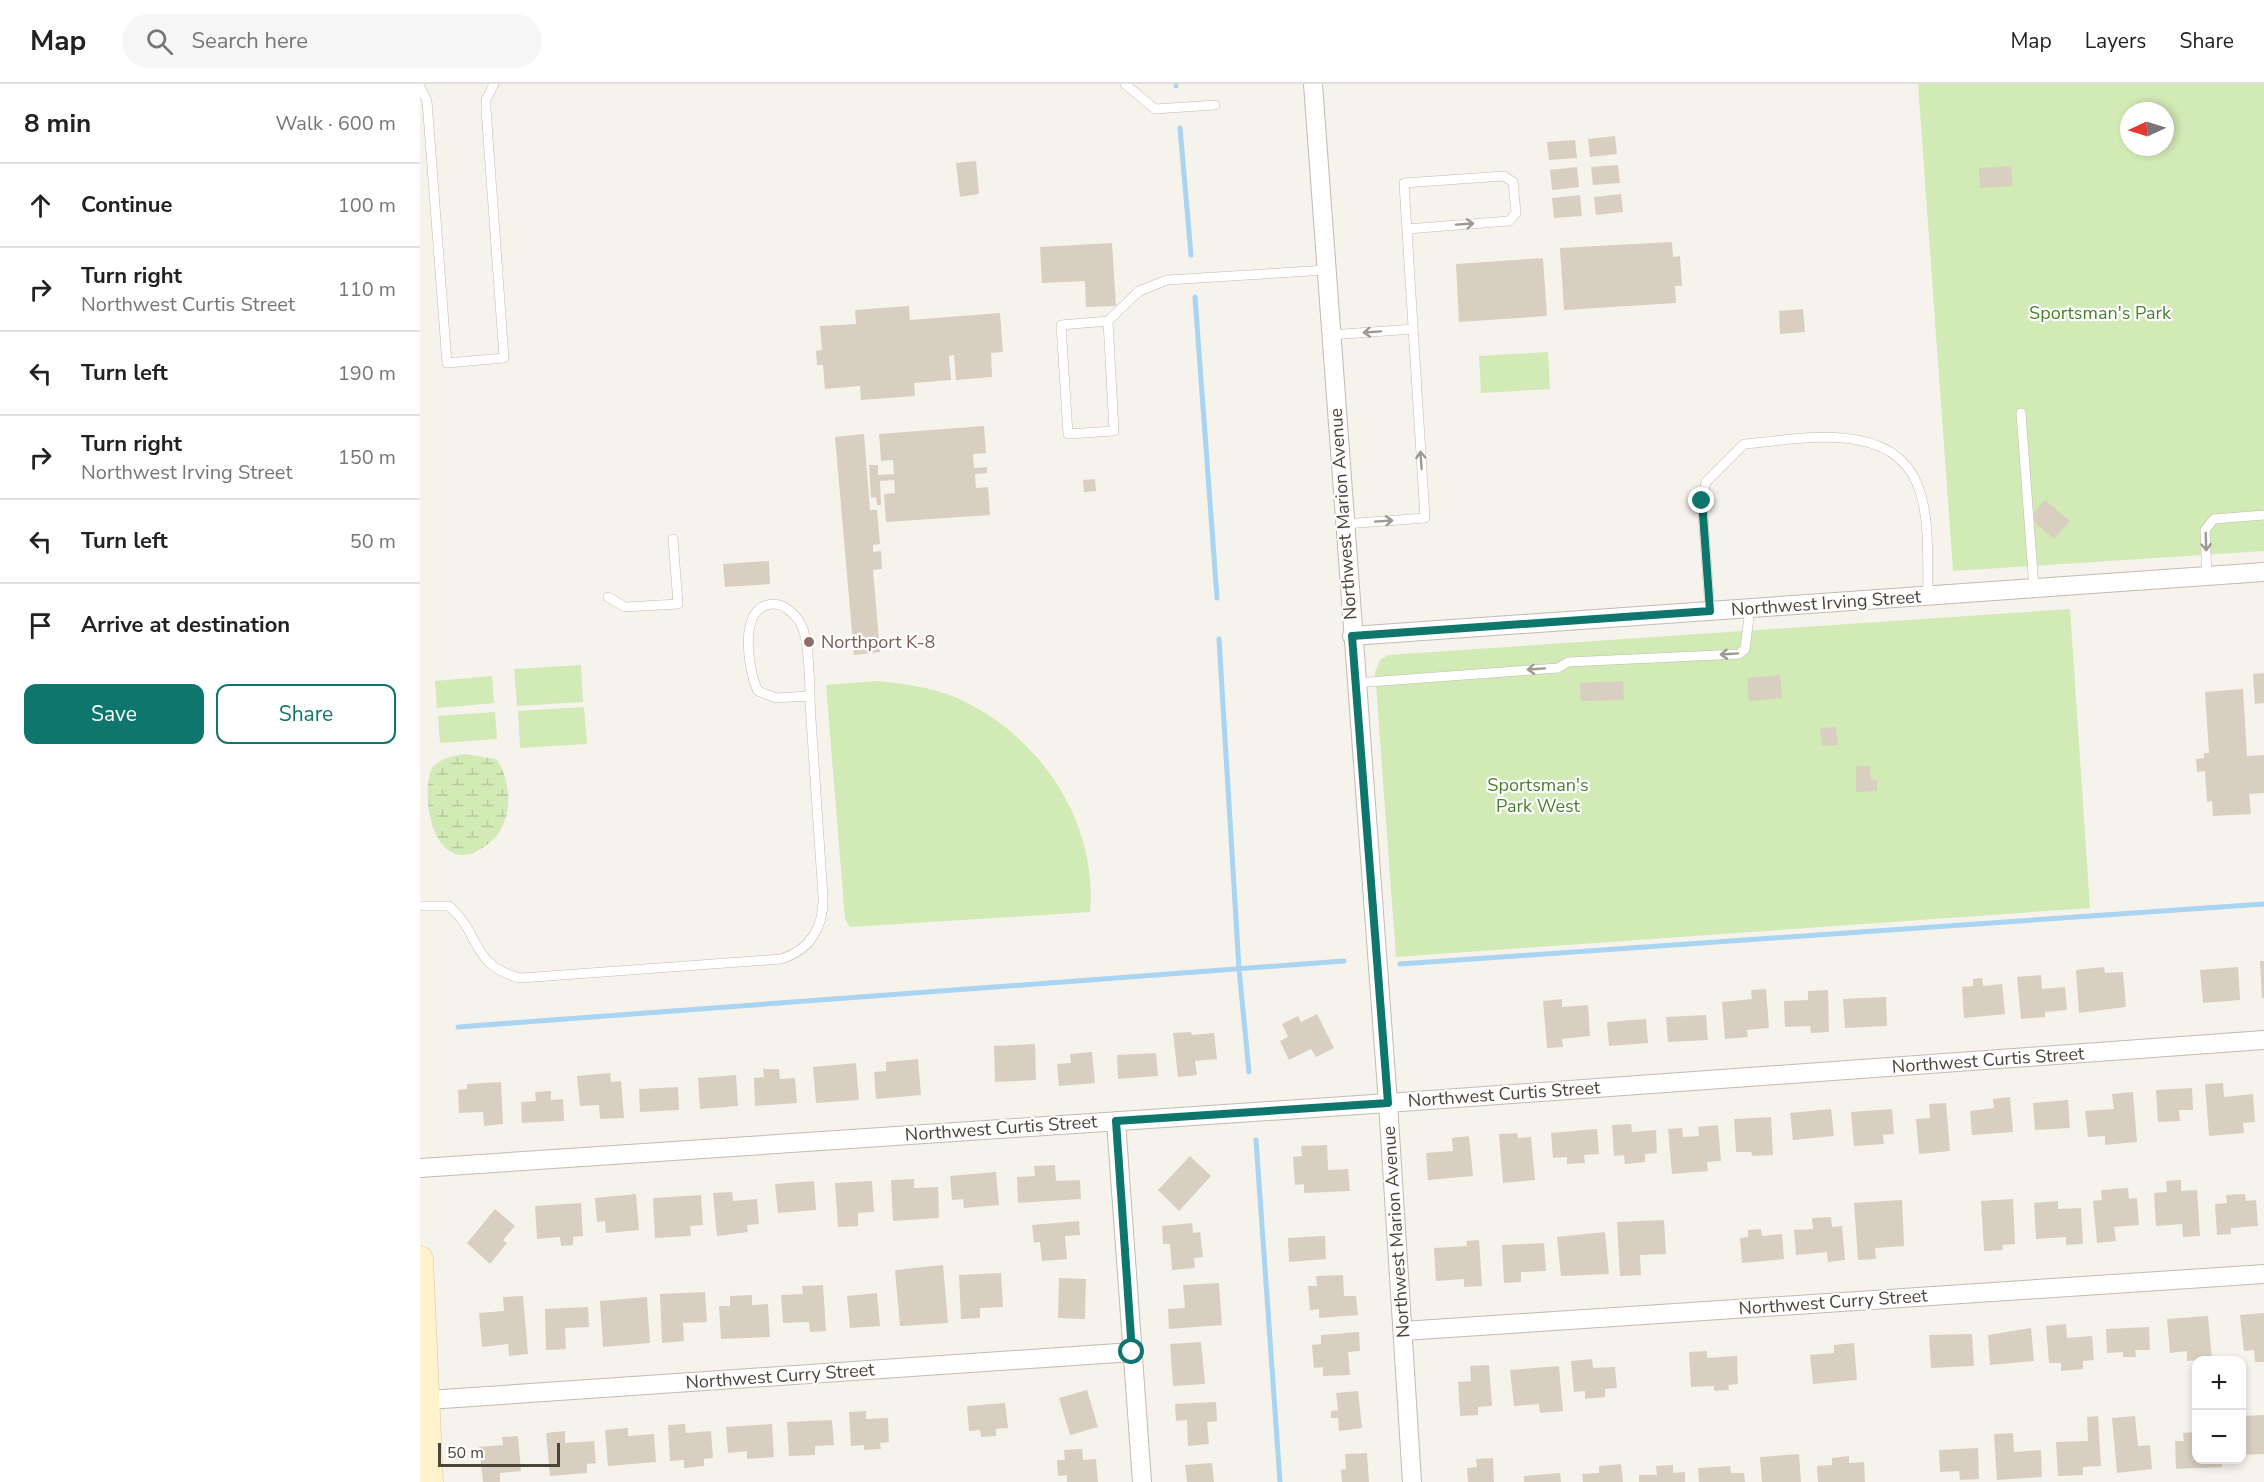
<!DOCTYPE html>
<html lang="en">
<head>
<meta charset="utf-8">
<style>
  :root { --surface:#fff; --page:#f6f6f6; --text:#222; --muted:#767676; --line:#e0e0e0; --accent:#0f766e }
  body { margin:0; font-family:"Nunito Sans",sans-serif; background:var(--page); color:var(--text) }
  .controls { position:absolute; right:18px; bottom:18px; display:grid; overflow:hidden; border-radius:12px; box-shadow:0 3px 9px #0003 }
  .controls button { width:54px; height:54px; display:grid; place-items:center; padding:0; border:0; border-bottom:2px solid var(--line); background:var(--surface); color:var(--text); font:30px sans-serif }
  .compass { position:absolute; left:1700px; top:18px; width:54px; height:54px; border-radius:50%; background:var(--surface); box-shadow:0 3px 9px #0003; rotate:266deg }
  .scale { position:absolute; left:18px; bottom:15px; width:122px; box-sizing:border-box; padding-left:6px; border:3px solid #4b4439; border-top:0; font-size:16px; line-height:21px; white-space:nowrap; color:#4b4439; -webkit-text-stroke:4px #fff; paint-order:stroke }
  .stop { position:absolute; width:18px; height:18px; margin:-14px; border:4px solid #0f766e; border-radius:50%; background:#fff }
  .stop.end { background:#0f766e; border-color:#fff; box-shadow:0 2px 6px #0008 }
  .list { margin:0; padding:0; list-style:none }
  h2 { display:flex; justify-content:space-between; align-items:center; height:78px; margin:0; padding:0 24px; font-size:26px }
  h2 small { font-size:20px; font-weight:400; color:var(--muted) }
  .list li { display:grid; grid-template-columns:39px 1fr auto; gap:18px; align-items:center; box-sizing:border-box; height:84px; padding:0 24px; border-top:2px solid var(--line) }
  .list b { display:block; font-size:22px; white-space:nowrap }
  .list p { margin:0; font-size:20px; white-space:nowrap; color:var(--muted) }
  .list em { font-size:20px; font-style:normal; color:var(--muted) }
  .actions { display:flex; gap:12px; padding:18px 24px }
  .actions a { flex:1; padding:14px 0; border:2px solid var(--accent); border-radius:12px; text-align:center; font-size:21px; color:var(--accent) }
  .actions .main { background:var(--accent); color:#fff }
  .icon { flex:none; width:33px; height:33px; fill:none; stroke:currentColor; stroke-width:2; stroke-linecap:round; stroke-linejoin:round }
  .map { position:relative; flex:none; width:1844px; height:1398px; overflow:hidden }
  header { display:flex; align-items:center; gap:36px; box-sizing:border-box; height:84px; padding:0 30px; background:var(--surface); border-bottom:2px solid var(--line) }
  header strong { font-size:28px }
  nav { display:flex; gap:33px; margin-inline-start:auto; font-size:21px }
  .search { width:420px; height:54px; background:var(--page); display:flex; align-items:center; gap:15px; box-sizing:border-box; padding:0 21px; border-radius:33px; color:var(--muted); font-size:22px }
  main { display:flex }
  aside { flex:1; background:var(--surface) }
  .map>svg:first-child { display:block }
  .green { fill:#d2eab5; fill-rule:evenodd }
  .wetland { fill:url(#wetland-marsh) }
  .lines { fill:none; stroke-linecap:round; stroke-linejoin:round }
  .stream { stroke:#a9d4f2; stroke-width:5 }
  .building { fill:#d8cfc1 }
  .lane-casing { stroke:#c2bbae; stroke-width:10 }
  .street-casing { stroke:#c2bbae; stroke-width:20 }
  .secondary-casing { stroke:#d6c79b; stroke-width:27 }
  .lane { stroke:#fff; stroke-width:9 }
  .street { stroke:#fff; stroke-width:18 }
  .secondary { stroke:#fff3cd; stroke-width:26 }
  .oneway { stroke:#9c9892 }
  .route { stroke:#0f766e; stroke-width:8 }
  .education-dot { fill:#8d6e63; stroke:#fff; stroke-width:2 }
  .labels { text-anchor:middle; stroke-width:4.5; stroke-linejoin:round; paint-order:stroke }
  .park-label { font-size:18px; fill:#4a7f2a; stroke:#fff }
  .street-label { font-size:18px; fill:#4b4439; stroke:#fff }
  .education-label { font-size:18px; fill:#785e54; stroke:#fff; text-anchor:start }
</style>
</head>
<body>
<header>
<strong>Map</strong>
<div class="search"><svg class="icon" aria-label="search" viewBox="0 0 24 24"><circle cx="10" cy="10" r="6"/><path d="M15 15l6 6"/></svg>Search here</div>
<nav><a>Map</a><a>Layers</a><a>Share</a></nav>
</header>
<main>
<aside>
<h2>8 min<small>Walk · 600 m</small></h2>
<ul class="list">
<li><svg class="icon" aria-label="ahead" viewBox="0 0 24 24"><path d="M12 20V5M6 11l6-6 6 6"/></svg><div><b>Continue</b></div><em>100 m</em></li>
<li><svg class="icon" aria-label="right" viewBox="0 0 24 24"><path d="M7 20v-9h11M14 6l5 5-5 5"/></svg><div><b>Turn right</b><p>Northwest Curtis Street</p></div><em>110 m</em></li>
<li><svg class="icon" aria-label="left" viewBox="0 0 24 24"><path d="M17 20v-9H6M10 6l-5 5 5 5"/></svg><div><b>Turn left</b></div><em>190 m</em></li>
<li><svg class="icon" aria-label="right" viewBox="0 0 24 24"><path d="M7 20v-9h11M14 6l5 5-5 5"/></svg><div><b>Turn right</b><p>Northwest Irving Street</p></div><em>150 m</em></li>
<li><svg class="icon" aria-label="left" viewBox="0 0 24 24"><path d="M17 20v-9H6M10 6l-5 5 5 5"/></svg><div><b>Turn left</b></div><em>50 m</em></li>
<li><svg class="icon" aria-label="arrive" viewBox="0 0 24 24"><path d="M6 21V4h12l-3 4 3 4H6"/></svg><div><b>Arrive at destination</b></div></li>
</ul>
<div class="actions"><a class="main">Save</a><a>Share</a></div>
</aside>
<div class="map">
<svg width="1844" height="1398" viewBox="0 0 1844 1398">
  <defs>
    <pattern id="wetland-marsh" width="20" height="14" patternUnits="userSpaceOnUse" patternTransform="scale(1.5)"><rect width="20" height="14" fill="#d2eab5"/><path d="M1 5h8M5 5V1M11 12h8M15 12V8" fill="none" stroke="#b6ca9c"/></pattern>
  </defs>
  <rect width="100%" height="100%" fill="#f6f3ec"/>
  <path class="green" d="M1498,0H1844V467L1533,487ZM1709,27H1745V63H1709Z
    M1128,268L1130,305L1061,309L1059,272Z
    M1650,525L1670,824L976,873L955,588L960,576L968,571Z
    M161,581L163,618L97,622L94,585Z
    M72,592L74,619L17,624L15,597Z
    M458,597C484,600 510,603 535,613C618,649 678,736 670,828L430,843L425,835L406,601Z
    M164,623L167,660L100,664L98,627Z
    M75,628L77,655L20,659L18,632Z"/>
  <path class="wetland" d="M45,670L76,675C88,691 92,717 85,736C80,750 72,759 59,766C12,792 0,709 12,684C20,674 33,672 45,670Z"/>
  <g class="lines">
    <path class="stream" d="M756,0V2
      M760,44L771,171
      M775,213L797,514
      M799,555L819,885L829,988
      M980,880L1844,820
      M38,943L924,877
      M836,1056L860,1398"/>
  </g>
  <path class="building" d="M1195,52L1197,70L1170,73L1168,55Z
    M1155,56L1157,74L1129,76L1127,58Z
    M556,77L559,110L540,113L536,79Z
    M1198,81L1200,99L1173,101L1171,83Z
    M1591,82L1593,102L1560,104L1559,84Z
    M1157,83L1159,103L1132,106L1130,86Z
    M1201,110L1203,128L1176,131L1174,113Z
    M1160,111L1162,132L1134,134L1132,114Z
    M1252,158L1253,173L1260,172L1262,202H1255L1256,219L1144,226L1140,164Z
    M692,159L696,222L666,223L665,197L622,199L620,163Z
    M1123,174L1127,232L1039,238L1036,180Z
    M489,222L490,236L580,229L583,268L571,269L572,293L536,296L534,271L529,272L531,296L494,299L495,312L441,316L440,302L405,305L403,281H397L396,267L402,266L400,242L436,240L435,226Z
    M1383,225L1385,248L1360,250L1359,227Z
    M564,342L566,369L553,370L554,384L567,383V389L555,390L556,404L568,403L570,431L466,438L464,410L475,409L474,396L460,397L461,421H457L456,413L451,414L449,381H458V391L474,390L473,376L461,377L459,350Z
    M444,350L450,426H457L460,460L453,461V468L461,467L462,485L453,486L460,568L434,571L415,353Z
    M675,395L676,407L664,408L663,396Z
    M1625,416L1650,437L1634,455L1610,434Z
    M349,477L350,500L305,503L303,480Z
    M1844,589V619L1835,620L1833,590Z
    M1360,591L1362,614L1329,617L1327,594Z
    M1203,597L1204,616L1161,617L1160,599Z
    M1823,605L1827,672L1844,671V709L1829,710L1831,730L1793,732L1792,717L1787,718L1785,687L1777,688L1776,675L1784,674V669H1789L1785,608Z
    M1416,643L1418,661L1402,662L1400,644Z
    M1436,682H1450L1451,696H1457V707L1436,708Z
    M1840,877H1844V914H1842Z
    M1684,883L1685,889L1703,888L1706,923L1659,929L1656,886Z
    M1818,883L1820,916L1783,919L1780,886Z
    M1621,891L1622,905L1645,903L1647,926L1625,928V933L1601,935L1597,893Z
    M1562,894L1563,902L1582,900L1585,930L1544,934L1542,903L1553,902V895Z
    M1346,905L1349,944L1327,946L1328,953L1305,955L1302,918L1332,915L1331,906Z
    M1408,906L1409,948L1391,949L1390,942L1365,943L1364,917L1388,916V907Z
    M1466,913L1467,942L1425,944L1423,915Z
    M1142,915V923L1168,921L1170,952L1142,955L1143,963L1127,964L1123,917Z
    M897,930L914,964L896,973L891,965L869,976L860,957L868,953L862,940L878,932L881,938Z
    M1286,931L1288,956L1248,958L1246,933Z
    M1226,935L1228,959L1189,962L1187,938Z
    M771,948L772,951L794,949L797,975L775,977L777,991L758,993L753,949Z
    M615,960L616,996L575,998L574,962Z
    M672,968L675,999L639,1002L637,980L651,979L650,970Z
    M736,969L738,992L698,995L697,971Z
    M498,975L501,1011L456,1015L454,988L466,987V978Z
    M436,979L439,1016L396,1019L393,983Z
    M343,985H359L360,995L375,994L377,1019L335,1022L334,994L344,993Z
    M190,989L191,998L201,997L204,1034L180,1035L179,1021L160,1022L157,992Z
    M316,991L318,1022L280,1025L278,994Z
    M81,998L83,1040L64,1042L63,1028L39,1029L38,1006L47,1005V1000Z
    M1803,999L1804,1013L1833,1010L1835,1038L1823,1039L1824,1049L1789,1052L1785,1000Z
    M258,1003L259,1026L220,1028L219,1005Z
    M1772,1004L1773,1026H1759L1760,1037L1738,1038L1736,1006Z
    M131,1007V1016L143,1015L144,1037L102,1039L101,1018L116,1017L115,1008Z
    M1713,1008L1717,1058L1685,1061V1052L1668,1053L1665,1027L1694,1025L1692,1010Z
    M1590,1013L1593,1048L1552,1051L1550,1027L1574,1024L1573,1015Z
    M1648,1016L1650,1044L1615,1046L1613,1019Z
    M1526,1019L1530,1067L1499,1070L1496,1035L1510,1034L1509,1020Z
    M1411,1025L1414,1052L1373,1056L1370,1029Z
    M1472,1025L1474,1050L1463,1051L1464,1060L1434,1062L1431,1028Z
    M1351,1033L1353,1071L1332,1072L1331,1068H1316L1314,1035Z
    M1211,1040L1212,1048L1236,1046L1237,1069L1225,1070V1078L1205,1080L1204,1071L1194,1072L1192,1041Z
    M1298,1041L1301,1077L1287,1078L1288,1087L1252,1090L1248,1045L1262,1044L1263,1053L1279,1052L1278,1043Z
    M1177,1045L1179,1070L1164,1071L1165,1079L1147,1080V1073L1133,1074L1131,1049Z
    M1097,1049L1098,1054L1111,1053L1115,1096L1083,1099L1079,1050Z
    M1049,1052L1053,1092L1008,1096L1006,1069L1033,1067L1032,1054Z
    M907,1061L908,1086L928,1085L930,1107L884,1109V1100L875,1101L873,1073L882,1072L881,1062Z
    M770,1072L791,1092L759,1127L738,1106Z
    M635,1081L636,1097L660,1096L661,1115L598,1119L597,1093L615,1092L614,1082Z
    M576,1088L579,1121L544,1124L543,1115L532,1116L530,1092Z
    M494,1095V1104L518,1103L519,1134L473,1137L471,1096Z
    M1761,1096V1107L1777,1106L1780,1152L1763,1153L1762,1140L1736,1142L1734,1109L1747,1108L1746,1097Z
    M394,1097L396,1126L358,1129L355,1100Z
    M452,1097L454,1128L438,1129V1142L418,1143L415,1099Z
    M1708,1104L1709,1115L1717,1114L1719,1141L1694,1143L1696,1157L1677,1159L1673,1117L1682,1116L1681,1106Z
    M312,1108L313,1117L337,1115L339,1140L327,1141L328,1148L297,1152L293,1109Z
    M216,1110L219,1146L186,1149L185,1137L177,1138L175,1114Z
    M1825,1110L1826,1117L1836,1116L1838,1142L1811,1144V1150L1797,1151L1795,1120L1807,1119L1806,1111Z
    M281,1111L283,1141L270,1142L271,1152L235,1154L233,1114Z
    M1593,1115L1595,1160L1582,1161L1583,1166L1564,1167L1561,1117Z
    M1482,1116L1484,1162L1455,1164L1456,1175L1438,1176L1434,1119Z
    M1638,1117V1125L1661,1124L1663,1160L1646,1161V1153L1616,1155L1614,1119Z
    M161,1119L163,1152L153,1153V1161L141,1162L140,1153L117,1155L115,1122Z
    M75,1125L95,1142L83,1156L87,1159L70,1180L47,1159Z
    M1411,1133L1412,1143L1422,1142L1425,1176L1408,1178L1407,1168L1376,1171L1374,1146L1393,1145L1392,1134Z
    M1244,1136L1246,1170L1220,1171L1221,1191L1200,1192L1197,1138Z
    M659,1137L660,1151L645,1152L647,1175L622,1177L620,1158L614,1159L612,1141Z
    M772,1139L773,1149L780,1148L783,1173L774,1174L775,1184L752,1186L750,1160H743L742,1142Z
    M1341,1145L1342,1152L1362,1150L1364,1175L1322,1179L1320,1154L1328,1153V1146Z
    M1185,1148L1189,1190L1141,1192L1137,1153Z
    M905,1152L906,1175L869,1178L868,1154Z
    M1059,1156L1062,1202L1044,1203V1195L1016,1197L1014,1164L1047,1162L1046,1157Z
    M1124,1159L1126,1187L1101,1188V1198L1084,1199L1082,1161Z
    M523,1181L528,1239L480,1242L475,1186Z
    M581,1189L583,1223L560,1224V1234L541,1235L539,1191Z
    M923,1191L924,1212H936L938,1231L899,1234V1225L890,1226L888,1202H897L896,1192Z
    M639,1194L666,1195L665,1235L638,1234Z
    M799,1199L802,1241L749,1245L748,1225L765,1224L763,1201Z
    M403,1201L406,1247L390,1248L389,1238L363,1239L361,1211L383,1210L382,1202Z
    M285,1208L287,1238L263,1239L264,1257L242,1259L240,1210Z
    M457,1209L460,1242L430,1244L427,1212Z
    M332,1211V1221L348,1220L350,1253L301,1255L299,1222H310V1212Z
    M103,1212L108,1270L89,1272L88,1260L62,1263L59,1229L84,1227L83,1213Z
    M227,1213L230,1259L183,1263L180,1217Z
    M168,1223L169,1243L145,1244L146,1265L126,1266L125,1225Z
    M1844,1229V1278H1835L1834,1266L1824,1267L1820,1231Z
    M1788,1232L1792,1275L1767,1277V1267L1750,1269L1747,1235Z
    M1646,1240L1647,1254L1672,1252L1674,1276L1663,1277V1285L1641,1287V1279H1629L1626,1242Z
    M1729,1243L1730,1266H1715L1716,1273H1703V1268L1687,1269L1686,1245Z
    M1611,1244L1614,1277L1570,1281L1568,1251Z
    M939,1248L940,1267L928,1268L930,1291L903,1292V1283L894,1284L892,1261L901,1260V1251Z
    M1552,1250L1554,1282L1511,1284L1509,1251Z
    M781,1258L785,1300L753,1302L750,1260Z
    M1434,1259L1437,1296L1393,1300L1390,1271L1414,1269V1261Z
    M1287,1267V1274L1317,1272L1318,1300L1308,1301L1309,1306L1294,1307V1302L1271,1303L1269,1268Z
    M1172,1275L1173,1284L1195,1283L1197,1304L1185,1305V1313L1165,1315V1307L1154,1308L1151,1277Z
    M1069,1281L1072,1322L1058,1323V1331L1040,1332L1038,1298L1051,1297L1050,1282Z
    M1139,1282L1143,1327L1120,1329L1119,1320L1094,1322L1090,1286Z
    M667,1306L678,1343L650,1351L639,1314Z
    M938,1307L942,1344L919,1347L918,1334H911V1327L918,1326L916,1309Z
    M796,1318L797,1337L787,1338L789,1360L768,1362L767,1336L756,1337L755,1320Z
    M585,1319L588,1344L576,1345V1352L561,1353L560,1346L549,1347L547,1322Z
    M446,1327V1335L468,1334L469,1358L460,1359L461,1365L444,1366V1361L431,1362L429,1328Z
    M1844,1331V1370L1822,1371V1340H1825L1824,1332Z
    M1678,1332L1681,1382L1663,1383V1391L1638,1392L1636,1358L1668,1357L1667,1333Z
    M1715,1332L1718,1362L1730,1361L1732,1385L1697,1389L1692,1334Z
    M412,1336L414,1361L395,1362V1371L369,1372L367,1338Z
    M265,1340L266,1349L291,1347L293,1374L284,1375V1382L264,1384V1376L250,1377L248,1341Z
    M352,1340L354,1373L327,1375V1367L308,1369L306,1343Z
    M208,1344V1352L234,1350L236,1378L188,1382L185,1346Z
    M145,1347V1359L174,1357L176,1379L167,1380V1389L130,1392L126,1349Z
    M1776,1348V1376H1802V1383L1756,1385L1755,1357H1764L1763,1349Z
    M1593,1349L1594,1368L1621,1366L1622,1393L1577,1396L1574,1350Z
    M98,1352L101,1387L80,1389V1398H63L59,1363L83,1361L82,1353Z
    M1558,1364L1559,1395L1540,1396L1539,1387L1520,1388L1519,1366Z
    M662,1365L663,1376L676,1375L678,1398H647V1391L638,1392L637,1376H645L644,1366Z
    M947,1369L949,1398H922L921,1386L926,1385L925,1370Z
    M1379,1370L1381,1398H1342L1340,1373Z
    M1429,1372V1379L1444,1378L1445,1398H1398L1397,1382L1412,1381V1374Z
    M1073,1374L1074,1398H1048L1047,1384L1057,1383L1056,1375Z
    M792,1379L794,1398H767L765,1381Z
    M1201,1380L1203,1398H1163L1162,1390L1179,1389V1382Z
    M1253,1381V1389L1265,1388V1398H1219V1391H1237L1236,1382Z
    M1310,1382L1311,1389H1324L1325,1398H1279L1278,1384Z
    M1140,1389L1141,1398H1104V1392Z"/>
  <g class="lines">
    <defs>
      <path id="lane" d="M705,0L735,25L795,21
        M0,3L7,17L27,279L84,274L66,25V16L74,0
        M688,237L694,347L648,350L641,241L688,237L719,207L747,196L906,186
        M910,251L993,245
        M1601,329L1614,504
        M924,440L1005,434L984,99L1084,92L1093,98L1096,129L1089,137L987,145
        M1787,492L1785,446L1794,435L1844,431
        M188,513L205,523L258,520L253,455
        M1290,527L1282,417L1286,398L1324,360C1382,355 1480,333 1501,411C1510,442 1507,479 1508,512
        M935,599L1138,584L1148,578L1319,570L1325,565L1330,525
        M0,822H29C61,849 51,883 101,894L361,875C390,866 404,843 403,813C399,754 395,694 391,635C389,608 391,578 385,552C383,543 380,535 372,529C365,522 357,518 347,521C319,528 328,587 338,607L356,614L390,612"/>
      <path id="street" d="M893,0L968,1019L992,1398
        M932,552L1844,488
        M696,1037L722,1398
        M0,1084L968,1019L1844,956
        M983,1247L1844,1190
        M8,1316L712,1268"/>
      <path id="secondary" d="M0,1175L10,1398"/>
    </defs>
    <use href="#lane" class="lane-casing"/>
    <use href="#street" class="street-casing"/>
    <use href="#secondary" class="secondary-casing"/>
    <use href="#lane" class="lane"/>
    <use href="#street" class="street"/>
    <use href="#secondary" class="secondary"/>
  </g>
  <defs><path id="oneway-shaft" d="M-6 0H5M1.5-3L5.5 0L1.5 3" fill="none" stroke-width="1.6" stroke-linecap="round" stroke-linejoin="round" transform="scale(1.5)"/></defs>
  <g class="oneway">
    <use href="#oneway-shaft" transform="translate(1045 140) rotate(-4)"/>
    <use href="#oneway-shaft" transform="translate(952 248) rotate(176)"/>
    <use href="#oneway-shaft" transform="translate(1001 376) rotate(-94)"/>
    <use href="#oneway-shaft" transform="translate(964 437) rotate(-4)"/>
    <use href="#oneway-shaft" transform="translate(1786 458) rotate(88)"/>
    <use href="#oneway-shaft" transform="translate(1309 570) rotate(176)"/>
    <use href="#oneway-shaft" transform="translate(1116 585) rotate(176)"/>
  </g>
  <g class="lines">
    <path class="route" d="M712,1268L696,1037L968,1019L932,552L1290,527L1282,417"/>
  </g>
  <circle class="education-dot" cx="389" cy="558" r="6"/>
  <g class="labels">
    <g class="park-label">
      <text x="1680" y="235">Sportsman's Park</text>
      <text x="1118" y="707">Sportsman's<tspan x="1118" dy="21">Park West</tspan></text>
    </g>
    <g class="street-label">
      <text transform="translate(923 430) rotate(-94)" y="6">Northwest Marion Avenue</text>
      <text transform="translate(1406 519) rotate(-4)" y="6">Northwest Irving Street</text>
      <text transform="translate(1568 976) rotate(-4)" y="6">Northwest Curtis Street</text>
      <text transform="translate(1084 1010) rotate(-4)" y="6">Northwest Curtis Street</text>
      <text transform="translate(581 1044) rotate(-4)" y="6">Northwest Curtis Street</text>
      <text transform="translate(976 1148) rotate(-94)" y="6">Northwest Marion Avenue</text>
      <text transform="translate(1413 1218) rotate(-4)" y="6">Northwest Curry Street</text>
      <text transform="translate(360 1292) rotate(-4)" y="6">Northwest Curry Street</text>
    </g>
    <g class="education-label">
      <text x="401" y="564">Northport K-8</text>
    </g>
  </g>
</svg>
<div class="controls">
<button>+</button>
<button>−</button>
</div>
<svg class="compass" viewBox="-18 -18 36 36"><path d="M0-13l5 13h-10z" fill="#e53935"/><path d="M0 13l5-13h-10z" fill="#767676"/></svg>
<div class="scale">50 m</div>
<div class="stop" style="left:712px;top:1268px"></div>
<div class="stop end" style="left:1282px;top:417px"></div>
</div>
</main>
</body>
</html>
